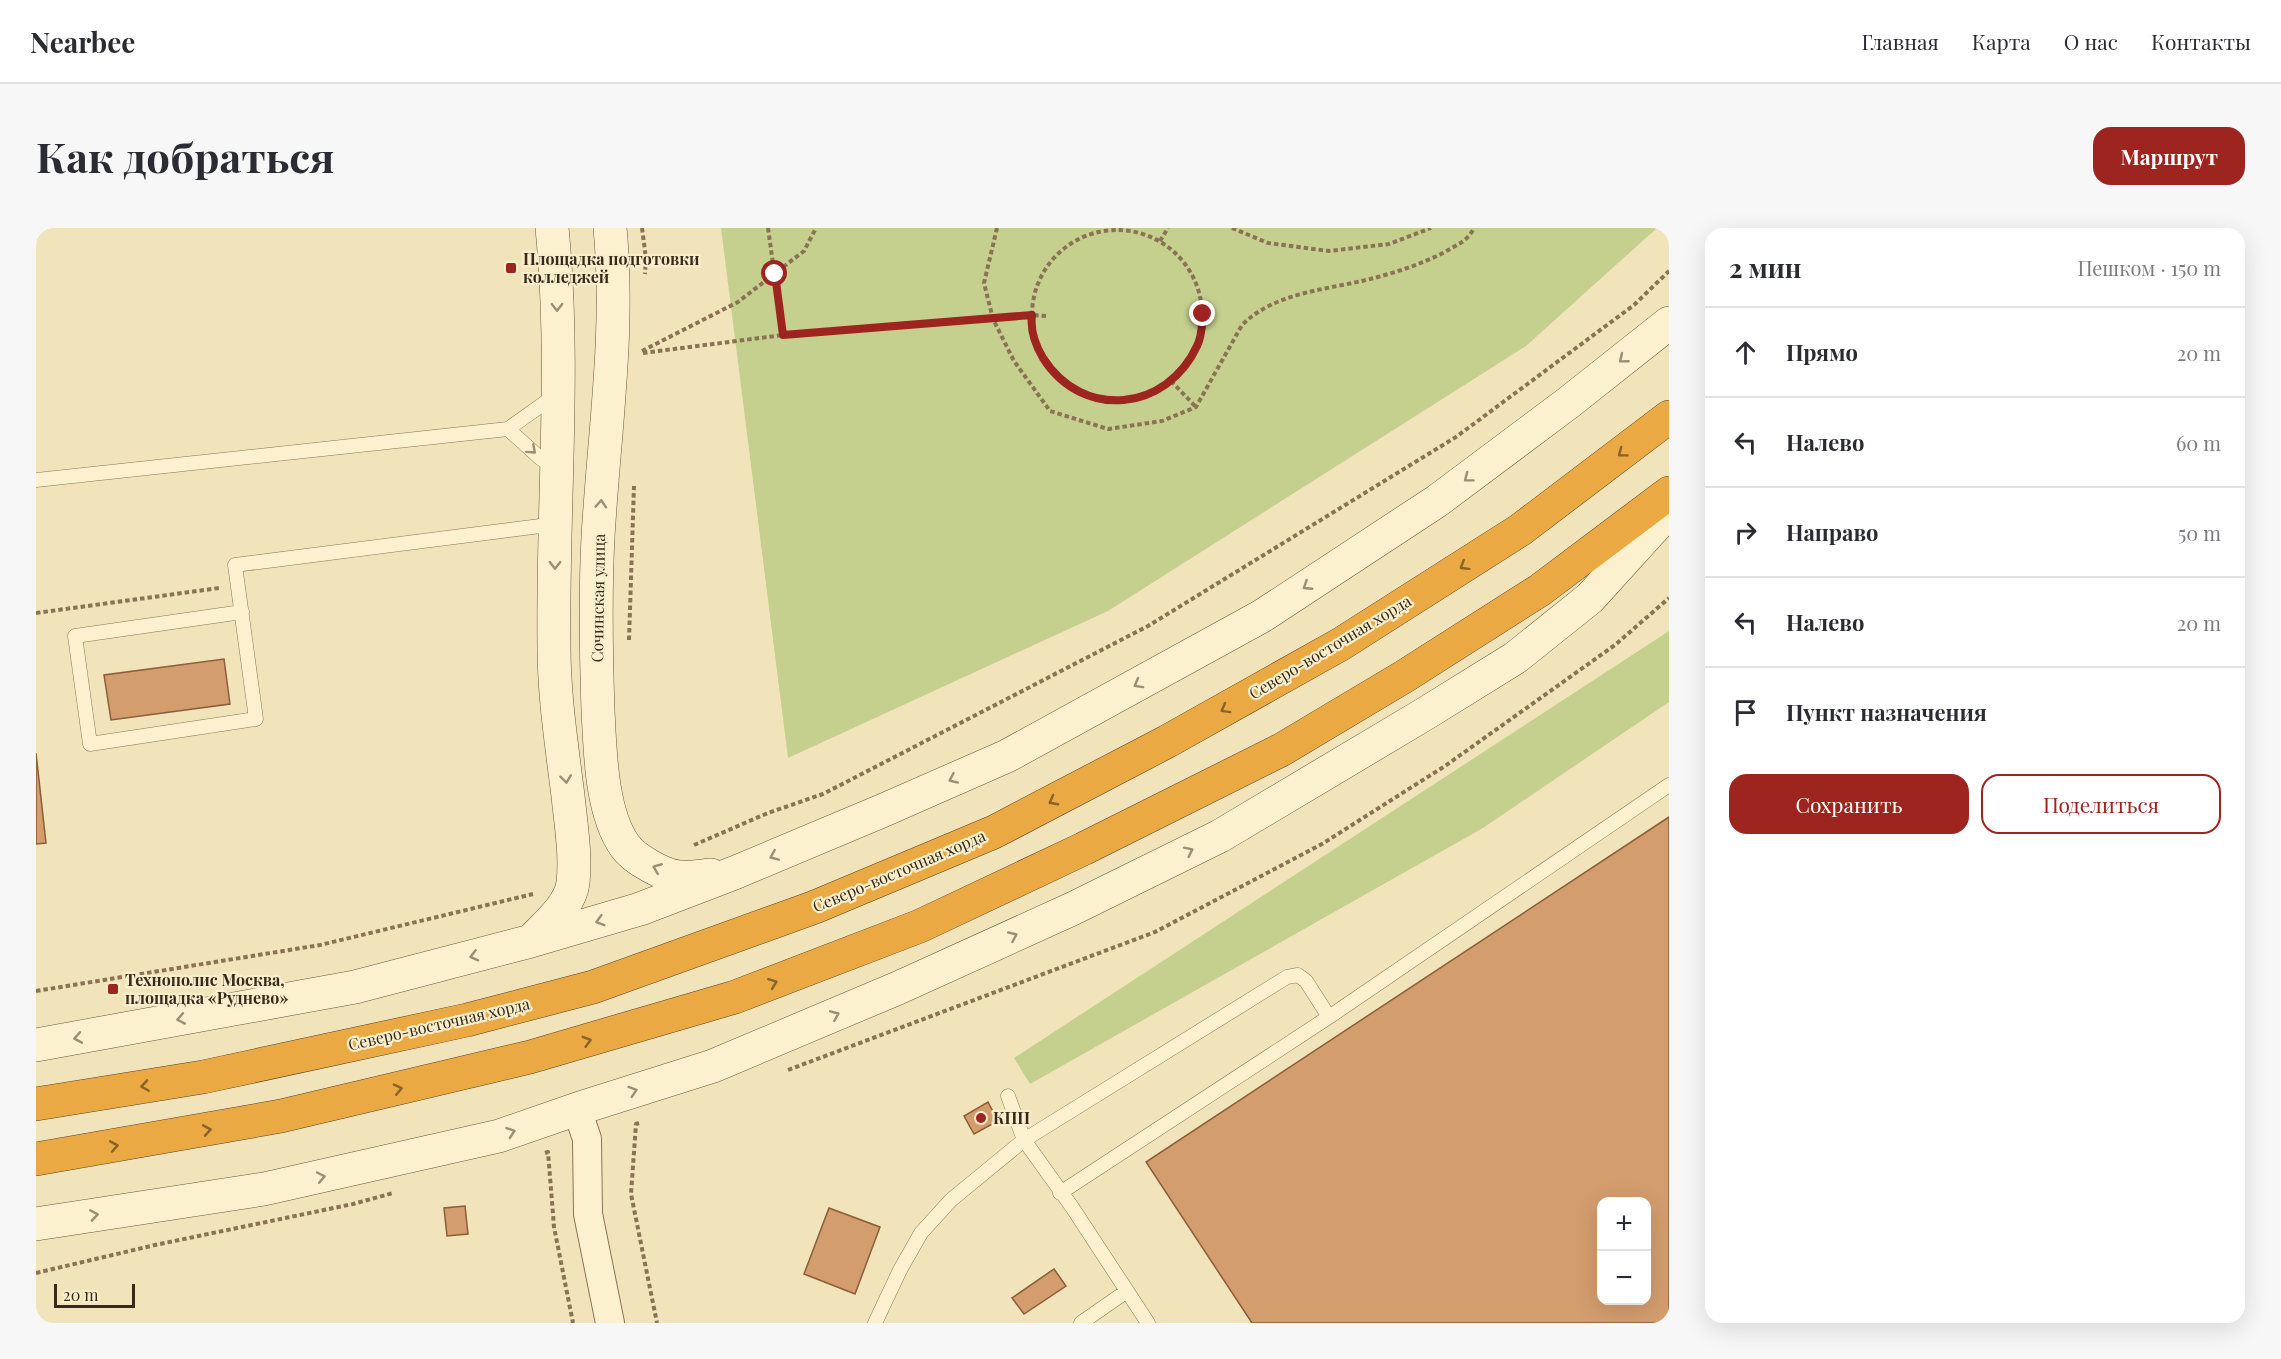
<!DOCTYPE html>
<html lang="ru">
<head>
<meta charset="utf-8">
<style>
  :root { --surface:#fff; --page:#f7f7f7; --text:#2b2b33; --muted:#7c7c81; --line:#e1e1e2; --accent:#9e241f }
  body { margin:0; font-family:"Playfair Display",serif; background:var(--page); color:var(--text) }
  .controls { position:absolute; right:18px; bottom:18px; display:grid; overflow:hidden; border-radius:12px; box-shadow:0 6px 24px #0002 }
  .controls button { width:54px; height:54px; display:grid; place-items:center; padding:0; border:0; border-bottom:2px solid var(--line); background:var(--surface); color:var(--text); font:30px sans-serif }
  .scale { position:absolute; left:18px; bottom:15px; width:81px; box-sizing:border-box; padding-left:6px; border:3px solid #382a1a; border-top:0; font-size:16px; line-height:21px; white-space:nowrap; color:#382a1a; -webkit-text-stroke:4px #f8eecc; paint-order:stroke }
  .stop { position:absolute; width:18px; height:18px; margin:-14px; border:4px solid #9e241f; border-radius:50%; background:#fff }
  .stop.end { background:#9e241f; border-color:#fff; box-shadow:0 2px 6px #0008 }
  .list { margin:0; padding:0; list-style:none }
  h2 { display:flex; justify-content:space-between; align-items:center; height:78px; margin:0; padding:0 24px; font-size:26px }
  h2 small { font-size:20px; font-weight:400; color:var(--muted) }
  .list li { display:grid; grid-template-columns:39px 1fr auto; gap:18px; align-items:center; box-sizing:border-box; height:90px; padding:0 24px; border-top:2px solid var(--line) }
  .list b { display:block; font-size:22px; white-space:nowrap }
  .list em { font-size:20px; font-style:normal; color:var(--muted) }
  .actions { display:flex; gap:12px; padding:18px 24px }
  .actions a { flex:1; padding:14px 0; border:2px solid var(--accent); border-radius:18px; text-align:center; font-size:21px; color:var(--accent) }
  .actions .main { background:var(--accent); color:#fff }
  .icon { flex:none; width:33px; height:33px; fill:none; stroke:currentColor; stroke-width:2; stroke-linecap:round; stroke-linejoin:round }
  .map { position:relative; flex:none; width:1633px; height:1095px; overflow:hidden; border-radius:18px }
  header { display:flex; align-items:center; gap:36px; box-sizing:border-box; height:84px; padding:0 30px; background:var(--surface); border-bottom:2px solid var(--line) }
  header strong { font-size:28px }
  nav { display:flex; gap:33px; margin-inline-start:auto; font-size:21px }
  .intro { display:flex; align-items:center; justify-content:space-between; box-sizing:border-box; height:144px; padding:0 36px }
  h1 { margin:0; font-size:42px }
  .button { padding:15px 27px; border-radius:18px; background:var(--accent); color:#fff; font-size:21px; font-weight:700 }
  main { display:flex; gap:36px; padding:0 36px }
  aside { flex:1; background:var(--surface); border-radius:18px; box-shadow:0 6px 24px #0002 }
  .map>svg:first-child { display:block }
  .green { fill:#c5d08f }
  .building { fill:#d39d6e; stroke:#8b5d38; stroke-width:1.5; fill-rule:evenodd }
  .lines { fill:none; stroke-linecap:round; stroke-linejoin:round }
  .lane-casing { stroke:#8a7354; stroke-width:15 }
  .street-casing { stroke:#8a7354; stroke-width:30 }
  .secondary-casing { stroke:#6b5437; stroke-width:34 }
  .highway-casing { stroke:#574129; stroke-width:34 }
  .path { stroke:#8a7354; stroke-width:4; stroke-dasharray:4.5 3; stroke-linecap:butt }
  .lane { stroke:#fcf1cf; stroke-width:14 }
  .street { stroke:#fcf1cf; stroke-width:28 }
  .secondary { stroke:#fcf1cf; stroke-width:33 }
  .highway { stroke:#eaa943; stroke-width:33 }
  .oneway { stroke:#9a8e74 }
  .oneway2 { stroke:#88632c }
  .route { stroke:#9e241f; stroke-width:8 }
  .poi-dot { fill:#9e241f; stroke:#f8eecc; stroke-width:2 }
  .labels { text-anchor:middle; stroke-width:4.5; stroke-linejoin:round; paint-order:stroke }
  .poi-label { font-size:16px; font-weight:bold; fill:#382a1a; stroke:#f8eecc; text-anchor:start }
  .street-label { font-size:16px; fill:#382a1a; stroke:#f8eecc }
</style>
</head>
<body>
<header>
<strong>Nearbee</strong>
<nav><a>Главная</a><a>Карта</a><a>О нас</a><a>Контакты</a></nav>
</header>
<div class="intro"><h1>Как добраться</h1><a class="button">Маршрут</a></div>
<main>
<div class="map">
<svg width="1633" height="1095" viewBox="0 0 1633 1095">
  <rect width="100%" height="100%" fill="#f1e4bb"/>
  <path class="green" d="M685,0H1621L1490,118L1072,383L752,530Z
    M1633,403V474L1447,600L994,856L978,830Z"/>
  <path class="building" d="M188,431L194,476L75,492L68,447Z
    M0,525L10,615L0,616Z
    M1633,589V1095H1216L1110,934ZM1566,974H1610V1072H1566Z
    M952,874L962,893L938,906L928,888Z
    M429,978L432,1006L411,1008L408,980Z
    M793,980L844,999L819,1066L768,1046Z
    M1018,1041L1030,1058L988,1086L976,1070Z"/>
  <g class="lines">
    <defs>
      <path id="lane" d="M472,201L504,230L518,239
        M0,252L472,201L521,166
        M206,384L39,408L54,516L220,491L199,337L520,296
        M972,868L988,912L1036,979L1112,1095
        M1024,965L1293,789
        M839,1095L864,1042L885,1005L915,972L988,912L1251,749L1262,747L1270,753L1293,789L1633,557
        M1045,1095L1091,1063"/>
      <path id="street" d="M541,881L551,911L552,986L574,1095"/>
      <path id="secondary" d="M574,0C584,103 568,206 562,309C559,366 560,424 562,482C564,522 565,585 589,618C598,631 628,648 644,649C654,650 665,648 675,647
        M495,713C510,697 534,678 537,655C540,626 535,597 532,568C526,519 518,469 518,419C516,279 530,139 516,0
        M0,817L319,759L495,713L604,681L698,645L848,582L971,528L1226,388L1401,273L1532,175L1633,95
        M0,996L228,961L463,908L541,881L677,838L862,760L1036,681L1184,608L1387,487L1479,430L1554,370L1633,283"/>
      <path id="highway" d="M0,876L167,849L431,792L557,759L779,679L958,604L1132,513L1305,416L1484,302L1633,189
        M0,931L245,888L494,829L699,769L884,698L1047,621L1245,522L1369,448L1504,362L1633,265"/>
    </defs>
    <use href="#lane" class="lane-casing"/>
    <use href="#street" class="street-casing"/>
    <use href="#secondary" class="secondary-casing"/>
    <use href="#highway" class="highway-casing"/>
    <path class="path" d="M606,0L610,31L609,46
      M732,0L747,107L996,87L1010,88
      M961,0L948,55L957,91L978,133L1014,183L1072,201L1126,193L1160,179L1206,97C1240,63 1293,62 1338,50C1361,44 1385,36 1407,25C1420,17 1431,14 1438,0
      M1196,0L1232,15L1293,23L1353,16L1395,0
      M996 87a85 85 0 1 1 170 0a85 85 0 1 1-170 0Z
      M1124,13L1132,0
      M606,123L702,74L768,23L780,0
      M607,125L747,107
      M1135,153L1160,179
      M0,385L183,360
      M593,412L598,258
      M658,617L732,585L787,566L1112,398L1420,209L1598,77L1633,43
      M0,763L284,717L497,666
      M752,842L1119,704L1286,616L1409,538L1579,417L1633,370
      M603,895L600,896L595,966L621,1095
      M509,925L512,924L518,999L537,1095
      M0,1045L119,1017L317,976L357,965"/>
    <use href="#lane" class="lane"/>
    <use href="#street" class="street"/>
    <use href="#secondary" class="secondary"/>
    <use href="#highway" class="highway"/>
  </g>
  <defs><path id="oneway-chevron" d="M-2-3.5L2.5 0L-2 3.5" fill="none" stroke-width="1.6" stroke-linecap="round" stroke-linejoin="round" transform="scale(1.5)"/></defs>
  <g class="oneway">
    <use href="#oneway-chevron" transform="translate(521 79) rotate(89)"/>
    <use href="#oneway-chevron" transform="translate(1587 131) rotate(141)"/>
    <use href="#oneway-chevron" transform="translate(496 222) rotate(42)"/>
    <use href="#oneway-chevron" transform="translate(1432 250) rotate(143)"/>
    <use href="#oneway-chevron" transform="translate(565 276) rotate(-86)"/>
    <use href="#oneway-chevron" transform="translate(519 337) rotate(91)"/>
    <use href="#oneway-chevron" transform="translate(1271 358) rotate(147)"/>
    <use href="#oneway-chevron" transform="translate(1102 456) rotate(151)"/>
    <use href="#oneway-chevron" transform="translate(530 551) rotate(83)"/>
    <use href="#oneway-chevron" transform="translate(917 551) rotate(156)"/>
    <use href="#oneway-chevron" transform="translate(1153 623) rotate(-26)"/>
    <use href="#oneway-chevron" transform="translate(738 628) rotate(157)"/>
    <use href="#oneway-chevron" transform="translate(621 640) rotate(-158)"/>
    <use href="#oneway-chevron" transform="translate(564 693) rotate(164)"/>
    <use href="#oneway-chevron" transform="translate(977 708) rotate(-24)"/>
    <use href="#oneway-chevron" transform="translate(438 728) rotate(166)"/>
    <use href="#oneway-chevron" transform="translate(799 787) rotate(-23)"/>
    <use href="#oneway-chevron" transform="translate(145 791) rotate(169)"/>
    <use href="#oneway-chevron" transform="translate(42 810) rotate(170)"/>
    <use href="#oneway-chevron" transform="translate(597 863) rotate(-18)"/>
    <use href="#oneway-chevron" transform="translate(475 904) rotate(-19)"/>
    <use href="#oneway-chevron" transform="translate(285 949) rotate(-12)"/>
    <use href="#oneway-chevron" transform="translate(58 987) rotate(-9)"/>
  </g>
  <g class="oneway2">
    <use href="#oneway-chevron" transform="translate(1586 225) rotate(143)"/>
    <use href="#oneway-chevron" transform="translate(1428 338) rotate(148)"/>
    <use href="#oneway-chevron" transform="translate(1189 481) rotate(151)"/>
    <use href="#oneway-chevron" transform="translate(1017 573) rotate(152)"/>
    <use href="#oneway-chevron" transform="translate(737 755) rotate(-21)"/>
    <use href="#oneway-chevron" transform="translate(551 813) rotate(-16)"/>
    <use href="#oneway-chevron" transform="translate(109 858) rotate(171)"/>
    <use href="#oneway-chevron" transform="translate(362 861) rotate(-13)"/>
    <use href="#oneway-chevron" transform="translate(171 902) rotate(-10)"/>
    <use href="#oneway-chevron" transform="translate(78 918) rotate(-10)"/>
  </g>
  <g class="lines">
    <path class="route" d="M739,46L747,107L996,87C994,102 1000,118 1007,130C1047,193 1131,183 1161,118C1166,109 1166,96 1167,86"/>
  </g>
  <g class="poi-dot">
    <rect x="469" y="34" width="12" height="12" rx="3"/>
    <rect x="71" y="755" width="12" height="12" rx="3"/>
    <circle cx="945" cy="890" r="6"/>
  </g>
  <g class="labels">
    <g class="poi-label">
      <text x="487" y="37">Площадка подготовки<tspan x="487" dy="18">колледжей</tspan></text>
      <text x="89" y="758">Технополис Москва,<tspan x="89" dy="18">площадка «Руднево»</tspan></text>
      <text x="957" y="896">КПП</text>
    </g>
    <g class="street-label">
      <text transform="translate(562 370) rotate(-89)" y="6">Сочинская улица</text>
      <text transform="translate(1294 419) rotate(-31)" y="6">Северо-восточная хорда</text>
      <text transform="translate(863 643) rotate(-23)" y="6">Северо-восточная хорда</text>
      <text transform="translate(403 796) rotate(-13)" y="6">Северо-восточная хорда</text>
    </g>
  </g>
</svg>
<div class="controls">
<button>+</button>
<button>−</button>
</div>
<div class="scale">20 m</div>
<div class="stop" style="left:739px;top:46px"></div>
<div class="stop end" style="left:1167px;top:86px"></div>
</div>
<aside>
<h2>2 мин<small>Пешком · 150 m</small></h2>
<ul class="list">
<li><svg class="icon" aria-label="ahead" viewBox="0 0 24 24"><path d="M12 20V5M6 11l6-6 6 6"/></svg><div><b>Прямо</b></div><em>20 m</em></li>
<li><svg class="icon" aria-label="left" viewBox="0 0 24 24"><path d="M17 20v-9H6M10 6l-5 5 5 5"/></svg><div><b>Налево</b></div><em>60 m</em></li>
<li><svg class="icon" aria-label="right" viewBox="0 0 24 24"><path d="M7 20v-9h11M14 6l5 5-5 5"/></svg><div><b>Направо</b></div><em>50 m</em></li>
<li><svg class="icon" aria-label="left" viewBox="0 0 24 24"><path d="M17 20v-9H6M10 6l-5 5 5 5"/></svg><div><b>Налево</b></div><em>20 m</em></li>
<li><svg class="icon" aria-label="arrive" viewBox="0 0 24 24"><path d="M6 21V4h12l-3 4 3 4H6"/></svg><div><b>Пункт назначения</b></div></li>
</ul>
<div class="actions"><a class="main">Сохранить</a><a>Поделиться</a></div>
</aside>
</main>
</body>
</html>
